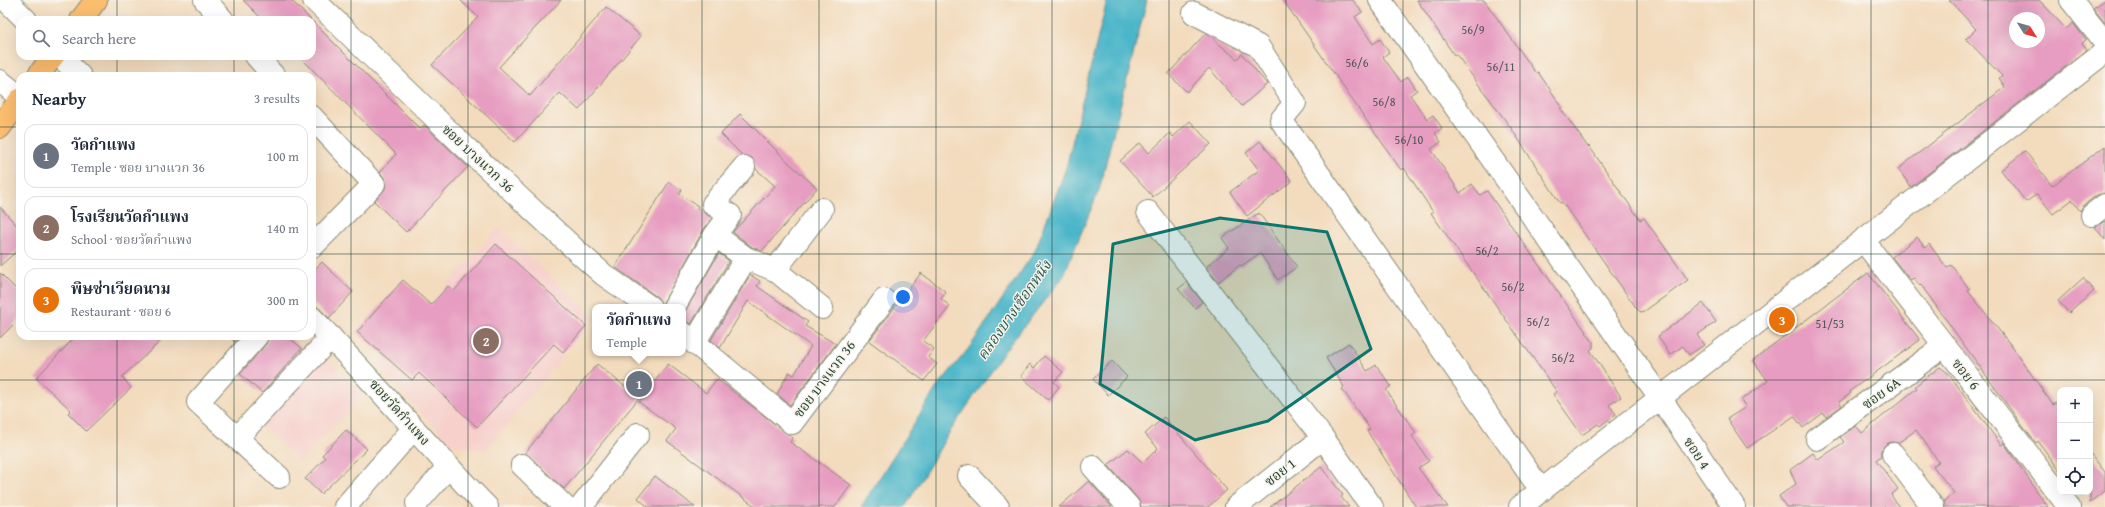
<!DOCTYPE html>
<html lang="en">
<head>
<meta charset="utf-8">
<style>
  :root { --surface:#fff; --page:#f2f2f3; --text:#1f2937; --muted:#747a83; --line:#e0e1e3; --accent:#db2777 }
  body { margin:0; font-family:"Gentium Book Plus","Noto Serif Thai",serif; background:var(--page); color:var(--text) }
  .controls { position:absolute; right:12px; bottom:12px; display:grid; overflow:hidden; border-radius:8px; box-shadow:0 4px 16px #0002 }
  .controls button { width:36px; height:36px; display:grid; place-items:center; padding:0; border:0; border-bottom:1px solid var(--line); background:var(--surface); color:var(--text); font:20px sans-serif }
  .compass { position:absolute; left:2009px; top:12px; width:36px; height:36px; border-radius:50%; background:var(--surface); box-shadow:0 4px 16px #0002; rotate:127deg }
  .you { position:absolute; left:903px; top:297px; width:14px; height:14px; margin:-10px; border:3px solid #fff; border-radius:50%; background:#1a73e8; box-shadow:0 0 0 6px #1a73e833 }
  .badge { display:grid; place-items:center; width:26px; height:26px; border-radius:50%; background:var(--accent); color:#fff; font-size:13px; font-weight:700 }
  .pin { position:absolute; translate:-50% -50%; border:2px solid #fff; box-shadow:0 1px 4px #0006 }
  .popup { position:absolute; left:592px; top:304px; width:94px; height:52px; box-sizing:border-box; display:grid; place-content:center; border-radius:8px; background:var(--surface); filter:drop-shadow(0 1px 3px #0005); font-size:13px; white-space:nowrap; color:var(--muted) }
  .popup b { font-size:15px; color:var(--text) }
  .popup::after { content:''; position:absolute; left:50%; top:100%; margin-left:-8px; border:8px solid transparent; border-top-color:var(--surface) }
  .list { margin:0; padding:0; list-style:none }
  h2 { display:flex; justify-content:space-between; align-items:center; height:52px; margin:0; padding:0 16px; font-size:17px }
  h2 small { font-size:13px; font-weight:400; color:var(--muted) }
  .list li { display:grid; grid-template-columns:26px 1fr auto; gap:12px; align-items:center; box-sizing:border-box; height:64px; margin:0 8px 8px; padding:0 8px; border:1px solid var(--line); border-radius:12px }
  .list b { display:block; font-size:15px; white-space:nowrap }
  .list p { margin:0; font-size:13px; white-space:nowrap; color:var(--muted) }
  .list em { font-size:13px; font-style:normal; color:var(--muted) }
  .icon { flex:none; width:22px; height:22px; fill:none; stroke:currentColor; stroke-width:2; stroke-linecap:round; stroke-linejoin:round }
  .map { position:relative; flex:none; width:2105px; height:507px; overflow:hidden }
  .search { position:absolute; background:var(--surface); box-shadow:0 4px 16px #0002; left:16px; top:16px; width:300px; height:44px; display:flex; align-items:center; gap:10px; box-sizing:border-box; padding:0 14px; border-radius:12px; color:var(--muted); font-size:15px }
  .panel { position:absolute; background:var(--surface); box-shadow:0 4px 16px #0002; left:16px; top:72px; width:300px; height:268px; border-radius:12px }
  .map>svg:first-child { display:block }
  .built { fill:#f7d0cc }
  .water { fill:#4bb6c9; stroke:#357a7e }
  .building { fill:#e79dc1; fill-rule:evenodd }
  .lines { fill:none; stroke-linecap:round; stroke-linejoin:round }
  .minor-casing { stroke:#898c78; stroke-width:24 }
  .major-casing { stroke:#898c78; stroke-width:24 }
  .minor { stroke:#fff; stroke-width:22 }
  .major { stroke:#fbbd6e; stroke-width:22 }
  .marked { fill:#0f766e; fill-opacity:0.2; stroke:#0f766e; stroke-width:3; stroke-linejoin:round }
  .grid { fill:none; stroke:#1f3d34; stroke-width:1; stroke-opacity:0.55 }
  .labels { text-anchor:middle; stroke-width:3; stroke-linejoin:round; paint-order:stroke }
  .number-label { font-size:12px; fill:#515557 }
  .street-label { font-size:14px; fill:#1f3d34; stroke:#f7f3e8 }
  .water-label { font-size:15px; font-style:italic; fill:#2a5b59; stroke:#f7f3e8 }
</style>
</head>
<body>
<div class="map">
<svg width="2105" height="507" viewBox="0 0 2105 507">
  <rect width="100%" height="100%" fill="#f7f3e8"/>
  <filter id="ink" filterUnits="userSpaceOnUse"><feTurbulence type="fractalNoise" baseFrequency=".025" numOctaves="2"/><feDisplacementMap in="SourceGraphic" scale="8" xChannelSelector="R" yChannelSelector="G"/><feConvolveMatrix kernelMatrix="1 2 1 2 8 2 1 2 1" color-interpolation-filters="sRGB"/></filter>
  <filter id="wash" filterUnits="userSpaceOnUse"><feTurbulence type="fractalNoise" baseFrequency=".012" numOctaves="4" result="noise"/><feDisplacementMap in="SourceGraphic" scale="16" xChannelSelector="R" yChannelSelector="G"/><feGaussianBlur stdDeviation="0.9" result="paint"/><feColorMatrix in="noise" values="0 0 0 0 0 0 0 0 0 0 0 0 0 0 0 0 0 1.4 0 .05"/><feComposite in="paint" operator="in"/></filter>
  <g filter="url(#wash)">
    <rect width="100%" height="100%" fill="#f3dbbd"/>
    <path class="built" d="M498,228L595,317L486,450L451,444L376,365Z
      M323,355L364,396L299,462L258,422Z"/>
    <path class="water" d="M1107,0H1147L1099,190L1063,277L1006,349L949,433L905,507H861L937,387L969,348L1035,251L1066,168Z"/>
    <g id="blocks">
      <path class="building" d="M243,0H291L311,20H263Z
        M460,0H561L499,67L530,96L606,7L641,36L579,110L560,93L515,142L432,65L478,17Z
        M1283,0H1353L1362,12L1355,17L1373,44L1380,39L1389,52L1383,57L1401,82L1408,77L1417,90L1410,95L1427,119L1433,115L1442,128L1435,133L1441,142L1431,149L1460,193L1472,184L1480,195L1487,191L1593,342V348L1590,350L1621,397L1609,405L1616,414L1600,426L1598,424L1582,435L1553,394L1557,392L1431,213L1433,212L1404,168L1401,170Z
        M1417,0H1484L1536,73L1538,72L1562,107L1560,108L1588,147L1589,146L1640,220L1644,218L1688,280L1642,313L1637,309L1562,202L1560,203L1511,128L1456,54L1454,55Z
        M1949,0H2039L2066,29L2073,23L2086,40L2082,43L2087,50L1911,187L1898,169L2005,87L1999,78L2002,76L1966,39L1976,29ZM2015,18H2039V42H2015Z
        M2105,0V23L2093,8Z
        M312,21L420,129L424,125L468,167L406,232L374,201L386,187V181L380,172L396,154L299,56H312Z
        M1206,33L1237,59L1242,54L1267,84L1242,106L1209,68L1187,92L1168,74Z
        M740,114L787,161L817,188L762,251L752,247L733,232L775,186L756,169L752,158L742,155L721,134Z
        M1190,121L1211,144L1153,197L1120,161L1140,143L1149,153L1170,133L1173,137Z
        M1260,141L1292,181L1247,216L1230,192L1259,170L1246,153Z
        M2105,146V193L2097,195L2084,205L2080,211L2072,200L2053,214L2037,194L2026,202L2001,170L2025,151L2052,186Z
        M669,182L682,190L679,194L698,206L697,208L712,218L704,229L662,305L657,297L615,267Z
        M0,207L20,229V248L0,266Z
        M1259,213L1297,267L1278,280L1260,253L1241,266L1240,265L1218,282L1206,267L1229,248L1222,238Z
        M2105,221V240L2095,227Z
        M1917,237L1925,248L1929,244L1947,268L1951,265L1970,290L1968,291L2010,344L2053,405L2060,400V471L2038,441L2036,443L2024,428L1921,285L1920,286L1914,278L1910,280L1892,257Z
        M496,244L586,326L563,352L554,344L477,427L419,373L412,380L357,332L403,280L431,305L448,286L454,291Z
        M719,253L729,261L691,324L683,321V315Z
        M322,262L353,292L329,318L312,302V272Z
        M0,273L20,293V318L0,338Z
        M921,273L946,292L941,299L950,306L923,341L934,349L928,357L937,364L924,381L869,341Z
        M1868,273L1920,340L1850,391L1851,393L1839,402L1842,406L1826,417L1823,413L1803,428L1794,416L1747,448L1727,419L1746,407L1741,400L1768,381L1753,360Z
        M750,275L760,281L757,286L808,322L805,326L836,344L790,405L777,394L789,372L794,375L811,346L748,301L720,348L711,340Z
        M2083,278L2094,291L2069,313L2058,301Z
        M1187,282L1202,302L1195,308L1178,289Z
        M1703,303L1716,322L1697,335L1704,345L1689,355L1683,346L1670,355L1658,336Z
        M76,336H166L122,377L131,388L86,431L68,413L71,410L36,378Z
        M228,336H240L235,342Z
        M269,336H287L302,348L262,393L240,374L266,344Z
        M1349,343L1367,371L1376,365L1391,386L1386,390L1416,433L1412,436L1429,461L1418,468L1448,507H1416L1367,431L1370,429L1342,389L1344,387L1326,358Z
        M1044,356L1063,372L1054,382L1059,387L1048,400L1021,376L1030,364L1034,368Z
        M1112,361L1127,377L1108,395L1093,379Z
        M597,364L639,398L564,489L525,453Z
        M668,364L706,393L717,379L793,438L790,442L851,485L835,507H756L667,441L676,429L639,402Z
        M1940,367L1948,373L2001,445L2004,443L2048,507H1945L1944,501L1954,493L1933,466L1939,462L1916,430L1898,443L1892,442L1886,444L1881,450V456L1876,460L1898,489L1891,495L1899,507H1786L1779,496L1796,484L1790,470L1813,453L1818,460L1844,442L1840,437L1856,426L1862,433L1917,388L1915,386Z
        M1164,417L1227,490L1208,507H1141L1138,499L1108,465L1128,449L1143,463L1158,448L1145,434Z
        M346,430L367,449L321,494L305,479L325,458L322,455Z
        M2090,453L2105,472V491L2090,503Z
        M1321,467L1343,495L1341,497L1349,507H1270Z
        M655,476L695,507H648L638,498Z
        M1089,481L1112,507H1059Z"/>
    </g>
  </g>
  <g filter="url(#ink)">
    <use href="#blocks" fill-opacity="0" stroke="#898c78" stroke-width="1"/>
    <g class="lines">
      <defs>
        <path id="minor" d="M6,0L26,20
          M205,0L223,20
          M314,0L464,146L579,253L604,275L650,307
          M1380,0L1661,399L1734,507
          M2071,0L2105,43
          M1194,13L1258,46L1295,103L1281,120L1541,490
          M60,56L80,76
          M256,56L274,76
          M0,81L20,97
          M312,117L374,184L312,247
          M1148,212L1323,438L1372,507
          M2092,215L2105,205
          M715,235L746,258L775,270L822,308
          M1863,240L2069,507
          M775,270L822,209
          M674,307L715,235L730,215L713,204L744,167
          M312,318C372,379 427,446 487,507
          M683,333L792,423L884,300
          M257,336L198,402L279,477
          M694,343L746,258
          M237,438L331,337
          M1817,439L1944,346
          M1893,454L1933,507
          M522,465L565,507
          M1093,467L1129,507
          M969,476L998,507
          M417,503L448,467
          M345,507L414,428
          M581,507L638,434
          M1236,507L1323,438
          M1520,507L2105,52"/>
        <path id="major" d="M81,20L96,0
          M38,76L53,56
          M0,127L20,100"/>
      </defs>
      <use href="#minor" class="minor-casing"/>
      <use href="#major" class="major-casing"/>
      <use href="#minor" class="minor"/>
      <use href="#major" class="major"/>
    </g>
  </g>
  <path class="marked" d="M1220,218L1327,232L1371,349L1268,421L1195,440L1100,384L1113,244Z"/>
  <path class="grid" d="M117,0V20M234,0V20M351,0V507M468,0V507M585,0V507M702,0V507M819,0V507M936,0V507M1052,0V507M1169,0V507M1286,0V507M1403,0V507M1520,0V507M1637,0V507M1754,0V507M1871,0V507M1988,0V507M117,56V76M234,56V76M0,127H20M312,127H2105M0,254H20M312,254H2105M117,336V507M234,336V507M0,380H2105"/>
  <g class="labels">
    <g class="number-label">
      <text x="1473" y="34">56/9</text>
      <text x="1357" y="67">56/6</text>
      <text x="1501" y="71">56/11</text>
      <text x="1384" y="106">56/8</text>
      <text x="1409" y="144">56/10</text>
      <text x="1487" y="255">56/2</text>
      <text x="1513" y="291">56/2</text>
      <text x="1538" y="326">56/2</text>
      <text x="1830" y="328">51/53</text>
      <text x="1563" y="362">56/2</text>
    </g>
    <g class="street-label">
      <text transform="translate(478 158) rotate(43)" y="5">ซอย บางแวก 36</text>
      <text transform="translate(1966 374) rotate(52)" y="5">ซอย 6</text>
      <text transform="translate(824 379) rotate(-53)" y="5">ซอย บางแวก 36</text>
      <text transform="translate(1881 393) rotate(-36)" y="5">ซอย 6A</text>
      <text transform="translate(400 412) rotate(48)" y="5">ซอยวัดกำแพง</text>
      <text transform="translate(1697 453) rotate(56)" y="5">ซอย 4</text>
      <text transform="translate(1280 472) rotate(-38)" y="5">ซอย 1</text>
    </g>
    <g class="water-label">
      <text transform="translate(1014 310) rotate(-55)" y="5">คลองบางเชือกหนัง</text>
    </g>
  </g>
</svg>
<div class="controls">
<button>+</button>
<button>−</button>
<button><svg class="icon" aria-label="locate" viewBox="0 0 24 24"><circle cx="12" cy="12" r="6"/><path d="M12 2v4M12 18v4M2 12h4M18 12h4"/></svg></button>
</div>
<svg class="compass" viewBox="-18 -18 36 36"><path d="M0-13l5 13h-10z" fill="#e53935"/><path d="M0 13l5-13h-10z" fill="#747a83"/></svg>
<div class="you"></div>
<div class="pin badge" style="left:639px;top:384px;background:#6b7280">1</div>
<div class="popup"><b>วัดกำแพง</b>Temple</div>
<div class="pin badge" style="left:486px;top:341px;background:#8d6e63">2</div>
<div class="pin badge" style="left:1782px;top:320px;background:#e8710a">3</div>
<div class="search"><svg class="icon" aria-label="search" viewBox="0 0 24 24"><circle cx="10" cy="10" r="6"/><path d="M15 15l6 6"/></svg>Search here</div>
<section class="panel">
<h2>Nearby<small>3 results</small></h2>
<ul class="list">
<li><span class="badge" style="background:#6b7280">1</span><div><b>วัดกำแพง</b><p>Temple · ซอย บางแวก 36</p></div><em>100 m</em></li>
<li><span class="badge" style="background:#8d6e63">2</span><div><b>โรงเรียนวัดกำแพง</b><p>School · ซอยวัดกำแพง</p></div><em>140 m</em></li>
<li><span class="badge" style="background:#e8710a">3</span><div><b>พิษซ่าเวียดนาม</b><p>Restaurant · ซอย 6</p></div><em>300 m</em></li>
</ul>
</section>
</div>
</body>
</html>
